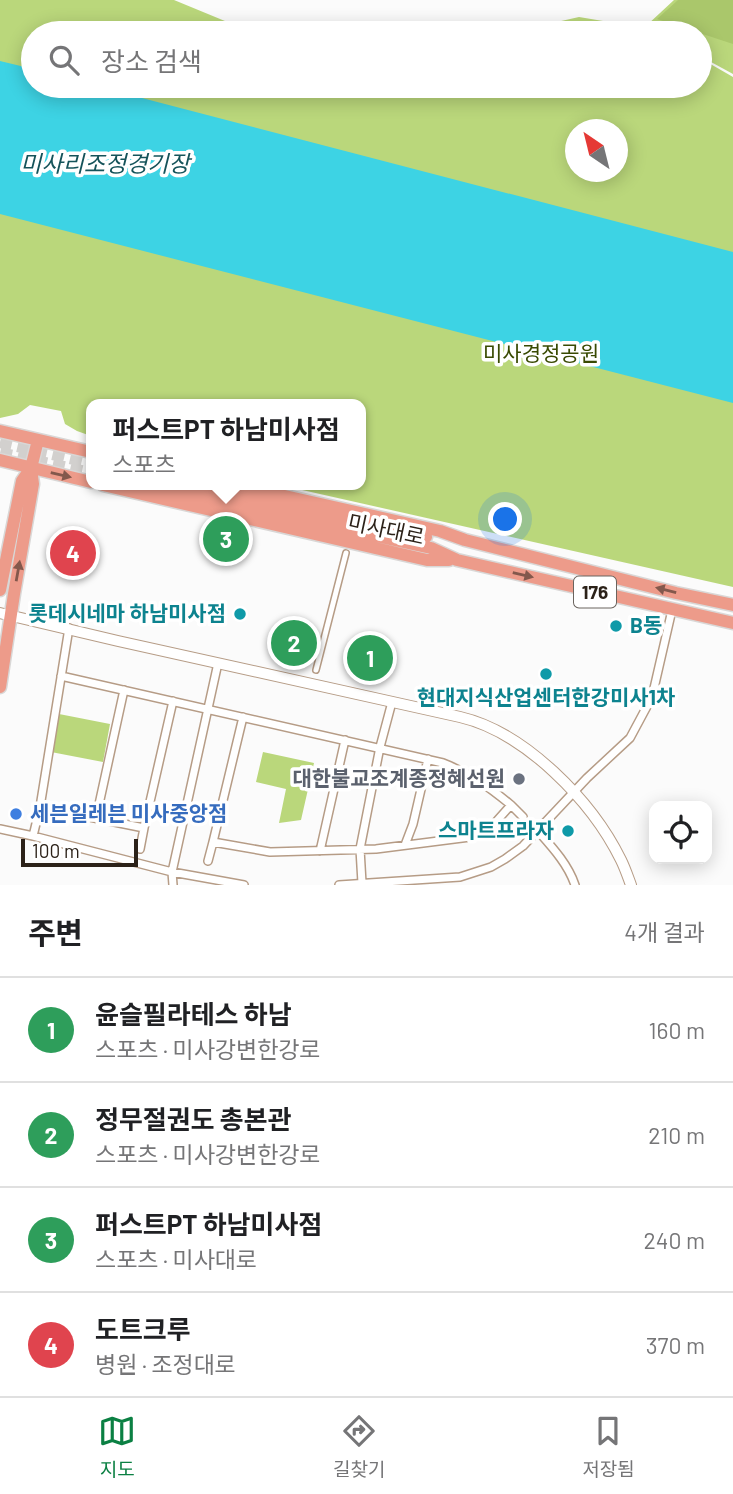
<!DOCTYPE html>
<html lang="ko">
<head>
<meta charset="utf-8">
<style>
  :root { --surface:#fff; --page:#f2f2f2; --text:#202124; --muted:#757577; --line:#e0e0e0; --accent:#0b8043 }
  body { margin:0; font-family:Barlow,"Noto Sans KR",sans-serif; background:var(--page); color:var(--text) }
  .controls { position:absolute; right:21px; bottom:21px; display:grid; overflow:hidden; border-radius:14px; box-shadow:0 4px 18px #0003 }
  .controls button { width:63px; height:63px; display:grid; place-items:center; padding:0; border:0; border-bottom:2px solid var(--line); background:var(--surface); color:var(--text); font:35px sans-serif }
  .compass { position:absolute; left:565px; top:119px; width:63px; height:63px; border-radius:50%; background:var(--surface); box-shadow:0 4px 18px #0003; rotate:325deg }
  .scale { position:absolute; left:21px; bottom:18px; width:117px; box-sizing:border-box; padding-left:7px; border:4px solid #2c2219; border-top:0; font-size:19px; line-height:24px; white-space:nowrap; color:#2c2219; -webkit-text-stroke:5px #fff; paint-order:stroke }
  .you { position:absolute; left:506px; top:520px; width:24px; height:24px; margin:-18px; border:5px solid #fff; border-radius:50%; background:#1a73e8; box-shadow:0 0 0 10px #1a73e833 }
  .badge { display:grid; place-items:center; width:46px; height:46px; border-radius:50%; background:var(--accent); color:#fff; font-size:23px; font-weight:700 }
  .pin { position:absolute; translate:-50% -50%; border:4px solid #fff; box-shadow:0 2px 7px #0006 }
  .popup { position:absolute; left:86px; top:399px; width:280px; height:91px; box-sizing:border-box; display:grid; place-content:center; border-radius:14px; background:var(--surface); filter:drop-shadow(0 2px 5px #0005); font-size:23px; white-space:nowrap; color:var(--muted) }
  .popup b { font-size:26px; color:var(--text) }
  .popup::after { content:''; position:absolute; left:50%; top:100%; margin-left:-14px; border:14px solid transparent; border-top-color:var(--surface) }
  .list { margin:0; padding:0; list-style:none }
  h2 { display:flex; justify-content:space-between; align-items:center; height:91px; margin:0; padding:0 28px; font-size:30px }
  h2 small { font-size:23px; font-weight:400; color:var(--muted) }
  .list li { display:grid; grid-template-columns:46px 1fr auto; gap:21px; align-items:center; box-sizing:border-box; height:105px; padding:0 28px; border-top:2px solid var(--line) }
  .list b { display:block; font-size:26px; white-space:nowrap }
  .list p { margin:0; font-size:23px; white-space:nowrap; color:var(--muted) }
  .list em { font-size:23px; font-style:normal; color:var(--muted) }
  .icon { flex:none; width:38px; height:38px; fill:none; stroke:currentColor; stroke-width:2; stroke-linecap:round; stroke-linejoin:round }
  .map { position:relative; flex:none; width:733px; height:885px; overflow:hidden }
  .search { position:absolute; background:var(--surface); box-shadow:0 4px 18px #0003; left:21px; right:21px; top:21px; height:77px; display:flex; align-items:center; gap:18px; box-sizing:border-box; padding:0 24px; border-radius:38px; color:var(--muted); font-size:26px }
  .sheet { height:511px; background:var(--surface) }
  nav { display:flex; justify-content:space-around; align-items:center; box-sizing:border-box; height:98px; border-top:2px solid var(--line); background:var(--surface); font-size:19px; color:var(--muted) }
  nav a { display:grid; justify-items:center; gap:4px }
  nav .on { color:var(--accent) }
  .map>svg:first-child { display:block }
  .green { fill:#bad77b; fill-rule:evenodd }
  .forest { fill:#aac76b }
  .water { fill:#3dd3e4 }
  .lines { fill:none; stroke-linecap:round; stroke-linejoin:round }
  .primary-tunnel { stroke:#d2d0ce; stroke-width:12; stroke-dasharray:12 6; stroke-linecap:butt }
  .pedestrian-casing { stroke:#b69c86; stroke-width:8 }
  .minor-casing { stroke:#b69c86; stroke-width:10 }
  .tertiary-casing { stroke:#b69c86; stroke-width:12 }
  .primary-casing { stroke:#d9d7d6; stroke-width:15 }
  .pedestrian { stroke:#fff; stroke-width:5 }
  .minor { stroke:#fff; stroke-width:7 }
  .tertiary { stroke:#fff; stroke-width:10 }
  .primary { stroke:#ed9b8a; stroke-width:12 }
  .oneway { fill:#83584c }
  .culture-dot { fill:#0f9aa8; stroke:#fff; stroke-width:2.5 }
  .worship-dot { fill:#6b7280; stroke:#fff; stroke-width:2.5 }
  .shop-dot { fill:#3f7fe0; stroke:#fff; stroke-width:2.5 }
  .labels { text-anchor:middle; stroke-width:7; stroke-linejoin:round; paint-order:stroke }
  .shield { fill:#fff; stroke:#6b645e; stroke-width:2 }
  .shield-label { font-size:19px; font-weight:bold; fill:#2c2219 }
  .park-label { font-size:21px; fill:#394a02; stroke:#fff }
  .street-label { font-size:21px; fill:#2c2219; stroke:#fff }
  .culture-label { font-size:21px; font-weight:bold; fill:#0d838f; stroke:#fff; text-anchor:end }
  .worship-label { font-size:21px; font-weight:bold; fill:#5b616d; stroke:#fff; text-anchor:end }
  .shop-label { font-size:21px; font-weight:bold; fill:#366cbe; stroke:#fff; text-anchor:start }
  .water-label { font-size:23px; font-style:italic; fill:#15535a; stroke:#fff }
</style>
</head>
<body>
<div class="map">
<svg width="733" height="885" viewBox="0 0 733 885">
  <rect width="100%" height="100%" fill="#fbfbfb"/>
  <path class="green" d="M0,0H174L254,33H33V86H700V58L733,77V587L280,485H361V404H91V436L77,431L65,424L61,411L30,405L18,414L0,418ZM576,130H618V172H576Z
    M674,0H733V74L700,56V33H660L646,26Z
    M579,17L645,28L655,33H508Z
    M59,714L110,724L103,762L51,752Z
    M263,752L314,763L301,820L279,823L286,789L256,782Z"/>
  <path class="forest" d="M678,0H733V44L657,19Z"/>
  <path class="water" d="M0,61L33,69V86H96L733,252V403L0,214Z"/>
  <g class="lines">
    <path class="primary-tunnel" d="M0,442L91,463
      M0,453L91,473"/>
    <defs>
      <path id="pedestrian" d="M316,670L346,553"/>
      <path id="minor" d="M61,676L443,763C471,774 488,786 511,805L494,824L470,837L376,849L270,852L213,842L243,717
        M511,805L523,817
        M40,807L144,828L173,701
        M96,818L124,690
        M0,829L33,836L172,872L244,885
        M537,830C552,847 568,864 575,885
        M33,836L40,807L69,628
        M405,845L413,824L428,759
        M140,849L144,828
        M320,851L345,740
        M208,861L213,842
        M362,883L360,849L380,747L392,702
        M173,885L172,872L218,663
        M339,885L460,877L491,867L505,859L523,846L587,778L630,738L652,697L672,610"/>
      <path id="tertiary" d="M0,613L118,641L460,717C525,732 592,801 621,860C625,868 628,877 631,885"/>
      <path id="primary" d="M0,431L91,452
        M0,460L91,482
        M103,485L427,560H449
        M142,485L431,548L457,560L733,623
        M188,485L426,537
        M236,485L440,531L465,540L676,593L733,605
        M0,590L22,481L31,468L38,440
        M0,687L14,594L33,484L31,468"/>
    </defs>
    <use href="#pedestrian" class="pedestrian-casing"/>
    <use href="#minor" class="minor-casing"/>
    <use href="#tertiary" class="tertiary-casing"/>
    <use href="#primary" class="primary-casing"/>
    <use href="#pedestrian" class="pedestrian"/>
    <use href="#minor" class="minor"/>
    <use href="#tertiary" class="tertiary"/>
    <use href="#primary" class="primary"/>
  </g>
  <defs><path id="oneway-solid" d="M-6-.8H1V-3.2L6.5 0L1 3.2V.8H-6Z" transform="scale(1.75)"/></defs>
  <g class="oneway">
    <use href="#oneway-solid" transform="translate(61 475) rotate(13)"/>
    <use href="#oneway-solid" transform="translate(18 571) rotate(-80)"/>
    <use href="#oneway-solid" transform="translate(523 575) rotate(13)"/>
    <use href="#oneway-solid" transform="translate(666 590) rotate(-166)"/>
  </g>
  <g class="culture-dot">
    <circle cx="240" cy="614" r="7"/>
    <circle cx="616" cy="626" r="7"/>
    <circle cx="546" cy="674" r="7"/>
    <circle cx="568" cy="831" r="7"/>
  </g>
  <circle class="worship-dot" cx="519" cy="779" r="7"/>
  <circle class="shop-dot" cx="16" cy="814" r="7"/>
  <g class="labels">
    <rect class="shield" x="574" y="576.5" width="42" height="31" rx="5"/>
    <g class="shield-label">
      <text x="595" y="599">176</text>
    </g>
    <g class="park-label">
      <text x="541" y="361">미사경정공원</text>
    </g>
    <g class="street-label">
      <text transform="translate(386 530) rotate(12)" y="7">미사대로</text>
    </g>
    <g class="culture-label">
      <text x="226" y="621">롯데시네마 하남미사점</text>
      <text x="630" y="633" text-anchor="start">B동</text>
      <text x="546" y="705" text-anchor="middle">현대지식산업센터한강미사1차</text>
      <text x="554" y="838">스마트프라자</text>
    </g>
    <g class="worship-label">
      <text x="505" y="786">대한불교조계종정혜선원</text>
    </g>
    <g class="shop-label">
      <text x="30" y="821">세븐일레븐 미사중앙점</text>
    </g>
    <g class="water-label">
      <text x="105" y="172">미사리조정경기장</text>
    </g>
  </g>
</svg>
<div class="controls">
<button><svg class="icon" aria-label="locate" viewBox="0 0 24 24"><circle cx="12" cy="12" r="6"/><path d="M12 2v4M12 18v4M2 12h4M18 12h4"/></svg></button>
</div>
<svg class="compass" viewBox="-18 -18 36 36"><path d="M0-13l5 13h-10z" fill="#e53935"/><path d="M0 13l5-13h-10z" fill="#757577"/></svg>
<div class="scale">100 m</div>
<div class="you"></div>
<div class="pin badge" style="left:370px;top:658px;background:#2e9e5b">1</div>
<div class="pin badge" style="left:294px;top:643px;background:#2e9e5b">2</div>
<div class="pin badge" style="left:226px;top:539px;background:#2e9e5b">3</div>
<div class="popup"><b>퍼스트PT 하남미사점</b>스포츠</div>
<div class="pin badge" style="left:73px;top:553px;background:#e0444e">4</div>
<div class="search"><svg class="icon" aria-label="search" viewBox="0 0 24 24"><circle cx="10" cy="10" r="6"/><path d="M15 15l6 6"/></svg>장소 검색</div>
</div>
<section class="sheet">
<h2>주변<small>4개 결과</small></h2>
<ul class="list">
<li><span class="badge" style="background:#2e9e5b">1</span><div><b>윤슬필라테스 하남</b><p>스포츠 · 미사강변한강로</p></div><em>160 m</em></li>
<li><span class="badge" style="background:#2e9e5b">2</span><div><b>정무절권도 총본관</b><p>스포츠 · 미사강변한강로</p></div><em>210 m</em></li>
<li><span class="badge" style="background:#2e9e5b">3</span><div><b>퍼스트PT 하남미사점</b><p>스포츠 · 미사대로</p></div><em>240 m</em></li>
<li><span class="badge" style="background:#e0444e">4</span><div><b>도트크루</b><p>병원 · 조정대로</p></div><em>370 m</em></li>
</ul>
</section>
<nav>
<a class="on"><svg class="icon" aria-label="map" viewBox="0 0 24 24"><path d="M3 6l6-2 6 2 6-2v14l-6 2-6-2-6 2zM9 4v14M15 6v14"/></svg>지도</a>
<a><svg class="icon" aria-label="directions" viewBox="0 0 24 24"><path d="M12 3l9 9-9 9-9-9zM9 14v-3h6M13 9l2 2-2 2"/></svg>길찾기</a>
<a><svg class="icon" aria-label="saved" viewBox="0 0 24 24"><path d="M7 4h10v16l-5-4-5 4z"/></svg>저장됨</a>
</nav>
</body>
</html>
